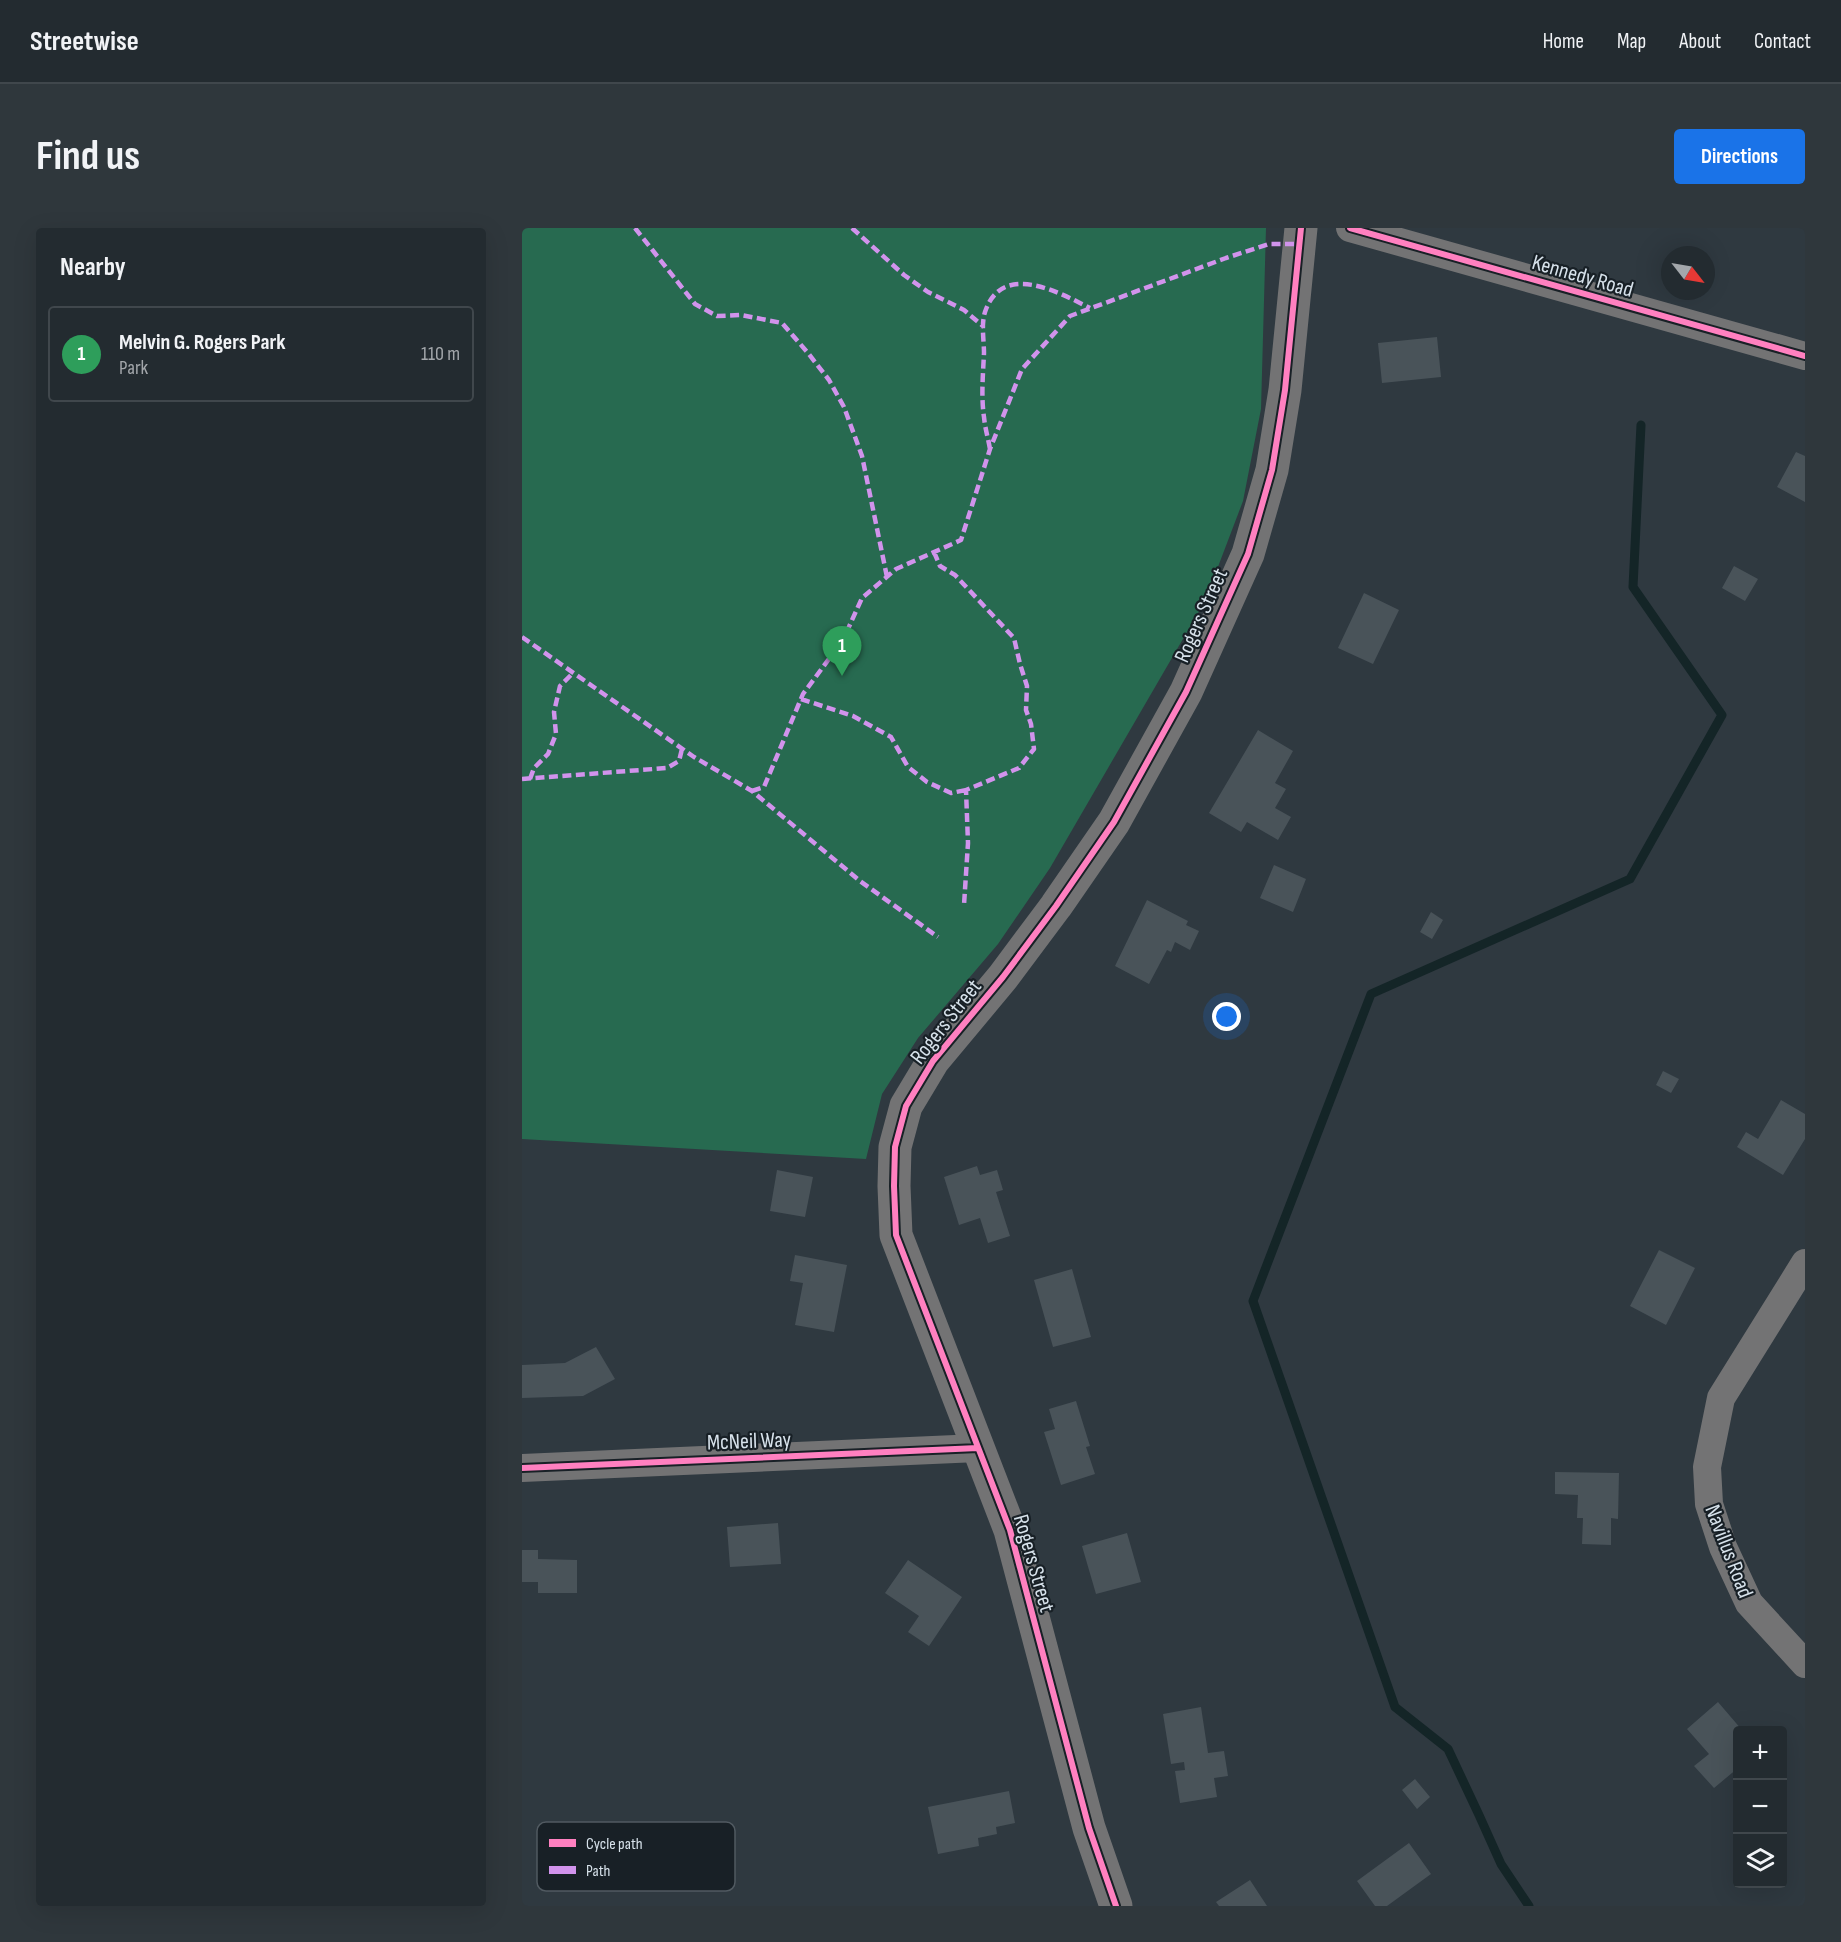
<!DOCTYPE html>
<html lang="en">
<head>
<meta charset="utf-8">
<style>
  :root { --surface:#232b30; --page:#2f373c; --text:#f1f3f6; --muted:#a3a7ab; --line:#40474c; --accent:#1a73e8 }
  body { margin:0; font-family:"Sofia Sans Condensed",sans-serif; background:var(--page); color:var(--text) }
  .controls { position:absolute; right:18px; bottom:18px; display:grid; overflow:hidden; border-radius:6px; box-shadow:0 6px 24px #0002 }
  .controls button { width:54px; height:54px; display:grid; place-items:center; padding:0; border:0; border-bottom:2px solid var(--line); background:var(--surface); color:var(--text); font:30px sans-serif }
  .compass { position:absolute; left:1139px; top:18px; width:54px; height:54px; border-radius:50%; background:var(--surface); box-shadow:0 6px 24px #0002; rotate:121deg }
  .you { position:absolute; left:705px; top:789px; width:21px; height:21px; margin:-15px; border:4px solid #fff; border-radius:50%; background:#1a73e8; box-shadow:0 0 0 9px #1a73e833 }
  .badge { display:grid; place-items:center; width:39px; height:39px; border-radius:50%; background:var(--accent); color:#fff; font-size:20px; font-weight:700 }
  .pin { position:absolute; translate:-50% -50px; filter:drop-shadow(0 2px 3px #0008) }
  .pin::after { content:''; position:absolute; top:32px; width:21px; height:18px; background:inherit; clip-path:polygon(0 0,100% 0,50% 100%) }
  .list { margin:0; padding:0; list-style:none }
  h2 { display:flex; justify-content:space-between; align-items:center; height:78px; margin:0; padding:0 24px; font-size:26px }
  h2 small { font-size:20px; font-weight:400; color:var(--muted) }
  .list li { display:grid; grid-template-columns:39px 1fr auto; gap:18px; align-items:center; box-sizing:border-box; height:96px; margin:0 12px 12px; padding:0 12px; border:2px solid var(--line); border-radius:6px }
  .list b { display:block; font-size:22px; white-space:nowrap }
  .list p { margin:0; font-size:20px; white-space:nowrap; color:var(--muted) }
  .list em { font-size:20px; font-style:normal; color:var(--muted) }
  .icon { flex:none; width:33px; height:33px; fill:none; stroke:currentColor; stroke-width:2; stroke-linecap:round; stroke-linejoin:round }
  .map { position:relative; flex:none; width:1283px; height:1678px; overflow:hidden; border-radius:6px }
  header { display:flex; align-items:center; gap:36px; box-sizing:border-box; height:84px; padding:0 30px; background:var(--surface); border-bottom:2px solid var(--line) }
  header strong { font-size:28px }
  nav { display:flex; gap:33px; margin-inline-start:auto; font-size:21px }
  .intro { display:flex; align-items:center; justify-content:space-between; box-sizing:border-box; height:144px; padding:0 36px }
  h1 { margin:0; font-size:42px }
  .button { padding:15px 27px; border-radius:6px; background:var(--accent); color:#fff; font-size:21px; font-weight:700 }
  main { display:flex; gap:36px; padding:0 36px }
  aside { flex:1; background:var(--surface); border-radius:6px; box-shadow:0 6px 24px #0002 }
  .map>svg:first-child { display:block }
  .green { fill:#276a50 }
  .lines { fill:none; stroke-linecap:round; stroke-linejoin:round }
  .stream { stroke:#142527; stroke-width:9 }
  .building { fill:#495359 }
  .minor { stroke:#737374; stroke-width:28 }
  .tertiary { stroke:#737374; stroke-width:33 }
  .quiet { stroke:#d193ec; stroke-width:4.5; stroke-dasharray:9 4.5; stroke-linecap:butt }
  .cycleway-casing { stroke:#182026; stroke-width:10 }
  .cycleway { stroke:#ff80c0; stroke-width:6 }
  .labels { text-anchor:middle; stroke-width:4.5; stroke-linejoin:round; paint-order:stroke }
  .street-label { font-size:22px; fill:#d7e2eb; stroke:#182026 }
  .key { fill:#182026; stroke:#515a61; stroke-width:1.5 }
  .key-label { font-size:16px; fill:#d7e2eb }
</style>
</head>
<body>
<header>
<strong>Streetwise</strong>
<nav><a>Home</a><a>Map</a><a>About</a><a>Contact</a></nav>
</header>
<div class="intro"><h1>Find us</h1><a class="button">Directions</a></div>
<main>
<aside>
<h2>Nearby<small></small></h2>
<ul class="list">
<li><span class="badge" style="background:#2e9e5b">1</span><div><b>Melvin G. Rogers Park</b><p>Park</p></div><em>110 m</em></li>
</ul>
</aside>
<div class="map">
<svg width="1283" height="1678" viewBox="0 0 1283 1678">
  <rect width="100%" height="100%" fill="#2f3940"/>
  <path class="green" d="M0,0H744L739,181L721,273L683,373L528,640L476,716L396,810L360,866L344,931L0,911Z"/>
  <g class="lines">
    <path class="stream" d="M1007,1678L979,1636L957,1587L926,1521L873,1479L731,1073L849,766L1108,651L1200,487L1111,359L1119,197"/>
  </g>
  <path class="building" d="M915,109L919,149L860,155L856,115Z
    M1274,224L1283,228V274L1255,259Z
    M1212,338L1236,351L1223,373L1200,360Z
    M842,365L877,382L851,436L816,420Z
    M736,502L771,523L753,555L764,561L753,580L769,589L756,612L725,594L719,604L687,585Z
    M752,637L784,651L771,684L738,670Z
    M625,672L666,693L664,697L677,703L668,722L653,714L649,724L645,722L627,756L593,738Z
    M909,684L921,692L910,711L898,704Z
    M1141,843L1157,851L1149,865L1134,857Z
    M1259,872L1283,886V911L1261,947L1215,919L1224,904L1236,911Z
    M455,938L458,947L475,942L481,962L474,964L488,1008L466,1015L458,990L437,997L422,949Z
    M255,942L291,949L283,989L248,983Z
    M1137,1022L1173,1040L1144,1097L1108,1078Z
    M273,1027L325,1037L312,1104L273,1097L281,1055L268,1053Z
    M550,1041L569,1109L531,1119L512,1052Z
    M74,1119L93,1151L61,1168L0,1170V1137L43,1135Z
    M554,1173L568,1218L564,1219L573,1246L539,1257L522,1204L533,1201L527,1181Z
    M1033,1244L1097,1245L1096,1291L1089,1290V1317L1060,1316L1061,1290H1055L1056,1267L1033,1266Z
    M256,1295L259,1336L208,1339L205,1299Z
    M605,1305L619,1354L574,1366L560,1318Z
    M0,1322H16V1331L55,1332V1365H16V1354H0Z
    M386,1332L440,1369L407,1418L386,1404L397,1388L363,1365Z
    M1196,1474L1220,1502H1216V1540L1192,1560L1172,1538L1187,1526L1165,1501Z
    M679,1479L686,1525L702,1523L706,1548L692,1550L695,1569L658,1575L653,1543L663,1542L662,1534L649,1536L641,1486Z
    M893,1551L908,1569L895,1581L880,1562Z
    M487,1563L493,1595L474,1599L475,1606L456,1610L457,1618L416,1626L406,1579Z
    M887,1615L909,1646L865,1678H853L835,1653Z
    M728,1652L745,1678H697L694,1674Z"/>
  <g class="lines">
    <path class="minor" d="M828,0L1283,128
      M1283,1035L1199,1170L1185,1239L1187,1276L1201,1319L1227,1375L1283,1436
      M0,1240L456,1220"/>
    <path class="tertiary" d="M594,1678L567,1600L488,1302L374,1007L372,958L373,919L384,878L411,833L481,749L534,678L592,594L664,464L726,326L750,242L763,162L779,0"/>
    <path class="quiet" d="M113,0L173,76L195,88L219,87L260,95L286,125L307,152L322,179L340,228L365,349
      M330,0L382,47L406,64L442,82L462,99
      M468,221C466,210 463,200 462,189C459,169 461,146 462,125C462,113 459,96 463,84C480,33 536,64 568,80
      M412,324L418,338L433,347L492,410L498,436L505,458L504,482L509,496L512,521L497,540L444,562L446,615L442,677
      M0,409L172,529L230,563L338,653L416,709
      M279,471L331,488L369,509L386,539L405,554L429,565L444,562
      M0,551L145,540L157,533L160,521
      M8,551L12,540L26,526L34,506L32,484L38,458L51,445
      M230,563L242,559L281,466L321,412L340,370L374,341L439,312L468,221L500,141L548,88L704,30L747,16H777"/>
    <defs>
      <path id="cycleway" d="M828,0L1283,128
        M0,1240L456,1220
        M594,1678L567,1600L488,1302L374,1007L372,958L373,919L384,878L411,833L481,749L534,678L592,594L664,464L726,326L750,242L763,162L779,0"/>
    </defs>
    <use href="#cycleway" class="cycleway-casing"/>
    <use href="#cycleway" class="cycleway"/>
  </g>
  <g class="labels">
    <g class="street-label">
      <text transform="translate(1061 47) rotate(16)" y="8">Kennedy Road</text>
      <text transform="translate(678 387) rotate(-66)" y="8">Rogers Street</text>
      <text transform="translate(423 793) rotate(-52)" y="8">Rogers Street</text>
      <text transform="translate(227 1212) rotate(-2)" y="8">McNeil Way</text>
      <text transform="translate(1208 1323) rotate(69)" y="8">Navillus Road</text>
      <text transform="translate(513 1335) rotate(74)" y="8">Rogers Street</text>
    </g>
  </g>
  <rect x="15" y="1594" width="198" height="69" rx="9" class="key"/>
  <rect x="27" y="1611" width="27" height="8" fill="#ff80c0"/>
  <rect x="27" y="1638" width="27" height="8" fill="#d193ec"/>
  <g class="key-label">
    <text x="64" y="1621">Cycle path</text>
    <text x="64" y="1648">Path</text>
  </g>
</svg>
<div class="controls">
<button>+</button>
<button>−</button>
<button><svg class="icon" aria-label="layers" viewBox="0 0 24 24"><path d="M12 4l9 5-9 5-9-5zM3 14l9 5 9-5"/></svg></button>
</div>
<svg class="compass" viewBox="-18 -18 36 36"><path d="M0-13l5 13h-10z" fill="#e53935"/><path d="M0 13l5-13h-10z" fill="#a3a7ab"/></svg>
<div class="you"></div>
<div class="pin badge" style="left:320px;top:448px;background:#2e9e5b">1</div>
</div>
</main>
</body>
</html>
